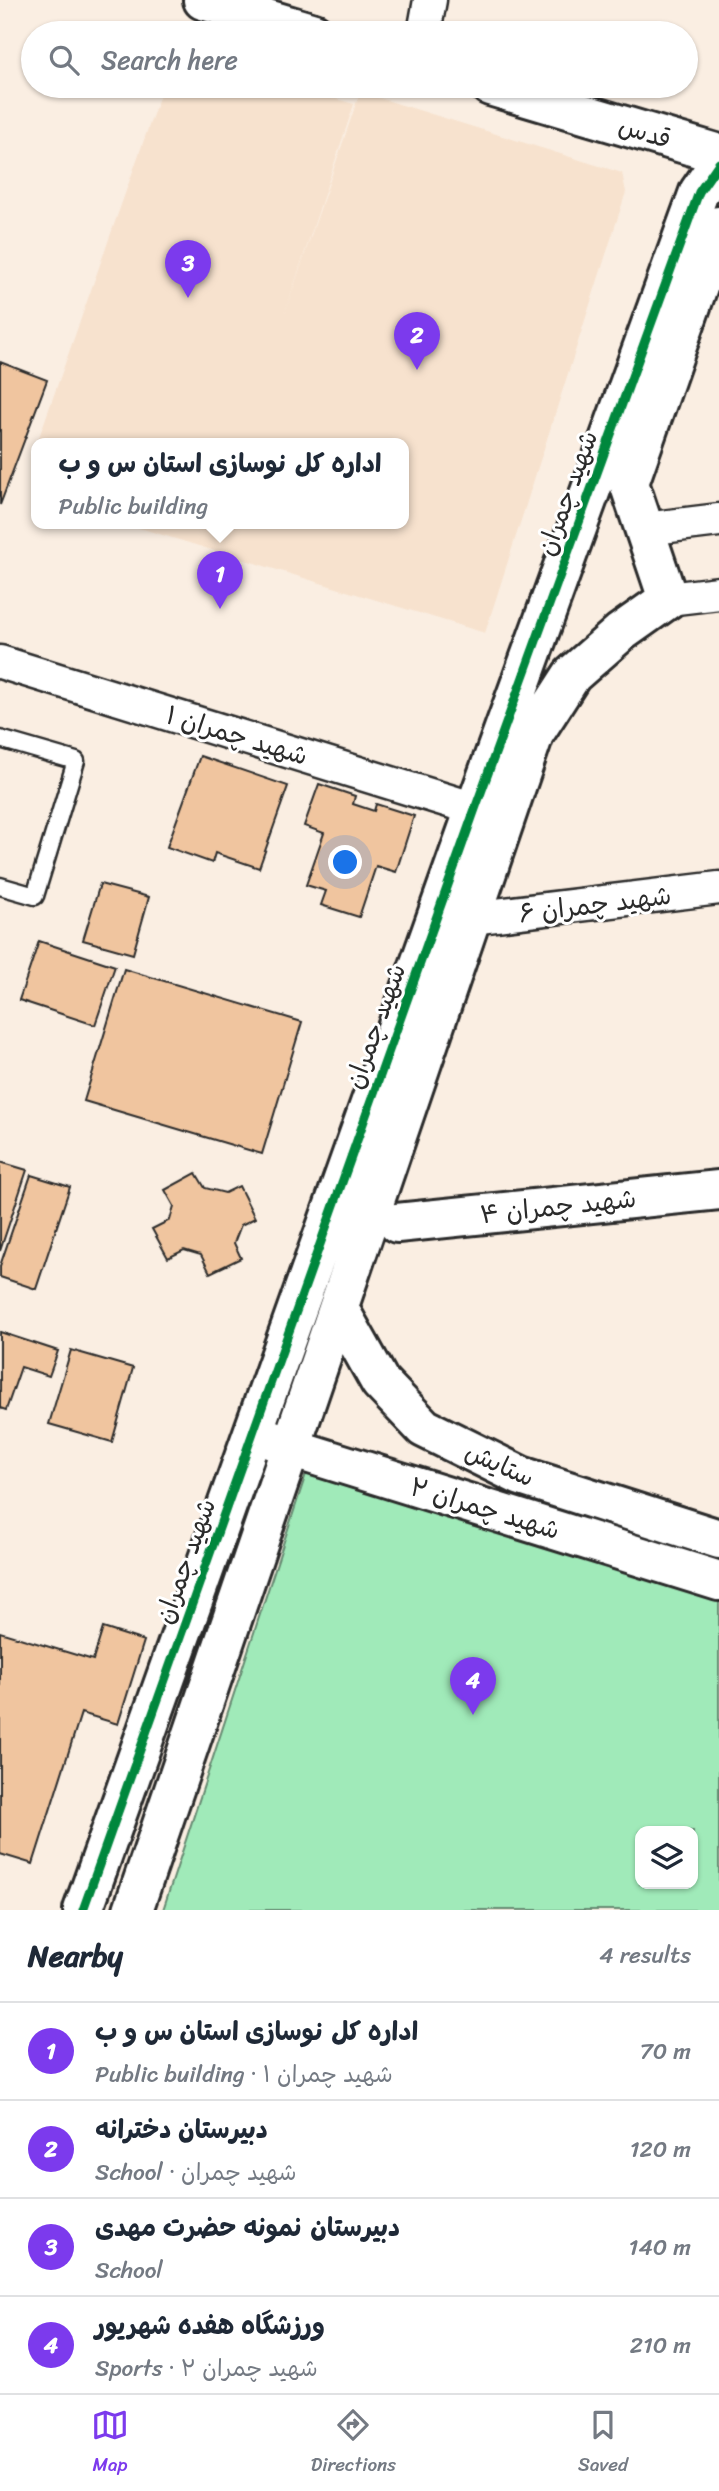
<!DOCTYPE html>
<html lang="en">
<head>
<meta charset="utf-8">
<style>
  :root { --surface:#fff; --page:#f6f6f7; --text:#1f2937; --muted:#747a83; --line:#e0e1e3; --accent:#7c3aed }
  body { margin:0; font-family:Sriracha,"Playpen Sans Arabic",sans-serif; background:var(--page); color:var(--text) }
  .controls { position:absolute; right:21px; bottom:21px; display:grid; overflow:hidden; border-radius:14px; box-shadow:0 2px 5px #0004 }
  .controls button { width:63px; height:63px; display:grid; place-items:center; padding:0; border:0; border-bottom:2px solid var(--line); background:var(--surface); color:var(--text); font:35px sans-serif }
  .you { position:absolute; left:346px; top:863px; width:24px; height:24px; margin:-18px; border:5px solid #fff; border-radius:50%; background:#1a73e8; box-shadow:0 0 0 10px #1a73e833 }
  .badge { display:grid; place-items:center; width:46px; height:46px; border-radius:50%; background:var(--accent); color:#fff; font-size:23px; font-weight:700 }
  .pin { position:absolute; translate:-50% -58px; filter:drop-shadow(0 2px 4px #0008) }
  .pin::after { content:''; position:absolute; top:37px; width:24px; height:21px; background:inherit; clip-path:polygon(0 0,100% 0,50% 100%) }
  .popup { position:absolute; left:31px; top:438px; width:378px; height:91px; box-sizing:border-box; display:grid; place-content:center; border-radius:14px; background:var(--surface); filter:drop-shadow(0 2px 5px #0005); font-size:23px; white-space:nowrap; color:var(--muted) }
  .popup b { font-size:26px; color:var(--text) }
  .popup::after { content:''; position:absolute; left:50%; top:100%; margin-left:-14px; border:14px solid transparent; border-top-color:var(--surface) }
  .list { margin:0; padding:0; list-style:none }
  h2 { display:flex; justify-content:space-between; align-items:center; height:91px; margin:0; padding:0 28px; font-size:30px }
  h2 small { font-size:23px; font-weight:400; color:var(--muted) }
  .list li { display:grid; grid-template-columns:46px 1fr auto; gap:21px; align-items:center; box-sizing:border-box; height:98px; padding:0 28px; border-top:2px solid var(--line) }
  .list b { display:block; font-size:26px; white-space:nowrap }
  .list p { margin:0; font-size:23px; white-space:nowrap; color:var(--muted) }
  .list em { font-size:23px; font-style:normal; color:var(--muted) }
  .icon { flex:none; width:38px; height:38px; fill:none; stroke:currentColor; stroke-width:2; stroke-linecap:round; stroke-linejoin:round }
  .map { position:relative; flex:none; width:719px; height:1910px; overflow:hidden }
  .search { position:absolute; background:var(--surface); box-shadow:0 2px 5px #0004; left:21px; right:21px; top:21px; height:77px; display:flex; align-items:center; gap:18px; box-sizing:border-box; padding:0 24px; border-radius:38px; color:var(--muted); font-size:26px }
  .sheet { height:483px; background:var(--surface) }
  nav { display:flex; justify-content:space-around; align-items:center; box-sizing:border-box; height:98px; border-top:2px solid var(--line); background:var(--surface); font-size:19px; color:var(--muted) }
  nav a { display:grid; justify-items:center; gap:4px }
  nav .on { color:var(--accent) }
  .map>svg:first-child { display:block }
  .built { fill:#f7e2ce }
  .green { fill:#a0eab9; stroke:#668a72; stroke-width:2; fill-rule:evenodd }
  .building { fill:#f0c59f; stroke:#2b2b2b; stroke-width:2 }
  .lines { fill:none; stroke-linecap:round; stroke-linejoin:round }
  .lane-casing { stroke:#2b2b2b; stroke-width:21 }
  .street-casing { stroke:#2b2b2b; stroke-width:37 }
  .secondary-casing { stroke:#2b2b2b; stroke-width:44 }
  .lane { stroke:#fff; stroke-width:16 }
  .street { stroke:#fff; stroke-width:32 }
  .secondary { stroke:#fff; stroke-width:38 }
  .cycleway-casing { stroke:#fff; stroke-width:13 }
  .cycleway { stroke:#00873e; stroke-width:9 }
  .labels { text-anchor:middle; stroke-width:6; stroke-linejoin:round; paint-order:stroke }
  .street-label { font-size:26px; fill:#2b2b2b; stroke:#fff }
</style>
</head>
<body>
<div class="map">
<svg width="719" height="1910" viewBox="0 0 719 1910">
  <rect width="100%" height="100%" fill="#faeee2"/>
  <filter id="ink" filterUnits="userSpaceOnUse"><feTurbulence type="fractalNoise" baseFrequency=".0143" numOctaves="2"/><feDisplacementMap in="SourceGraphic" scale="14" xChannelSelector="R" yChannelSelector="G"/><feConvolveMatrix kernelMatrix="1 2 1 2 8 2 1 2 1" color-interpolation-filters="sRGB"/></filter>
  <g filter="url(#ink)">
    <path class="built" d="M163,86H289L354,104L285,312L360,92L622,173L626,192L485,633L123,523H404V443H37Z"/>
    <path class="green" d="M307,1471L719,1600V1910H163ZM640,1831H693V1884H640Z"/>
    <path class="building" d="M0,362L47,380L0,505Z
      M200,756L288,786L259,868L215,853L212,863L167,847Z
      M319,784L355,796L353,804L374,811L376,804L414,816L396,872L376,866L359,917L321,905L326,891L306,885L324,833L304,826Z
      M100,884L149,897L133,954L83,940Z
      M39,941L115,966L95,1025L19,1000Z
      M124,969L302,1022L262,1154L84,1101Z
      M0,1162L27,1170L0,1251Z
      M196,1173L205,1188L225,1193L239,1186L255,1218L241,1225L234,1243L241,1258L210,1273L201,1255L184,1250L168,1258L152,1229L170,1220L174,1206L165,1190Z
      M31,1175L70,1187L36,1289L0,1277V1266Z
      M0,1332L58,1351L49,1376L21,1367L6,1410L0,1408Z
      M71,1350L133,1368L112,1442L49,1424Z
      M103,1628L144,1641L118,1724L81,1713L33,1864L0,1854V1632L93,1660Z"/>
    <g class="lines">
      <defs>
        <path id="lane" d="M0,739L76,761L35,896L0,886"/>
        <path id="street" d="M424,33L430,0
          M645,529L719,520
          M668,599L719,593
          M0,662L475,809
          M471,918L719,888"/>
        <path id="secondary" d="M203,0L314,33
          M490,86L719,154
          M397,1223L719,1190
          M339,1309L380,1382L424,1428L521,1476L719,1539
          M268,1438L291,1448L719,1581
          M83,1910L475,809L699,192L719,163
          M133,1910L534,734L572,675L620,633L668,599L629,483L719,226"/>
      </defs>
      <use href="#lane" class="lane-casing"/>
      <use href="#street" class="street-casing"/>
      <use href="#secondary" class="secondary-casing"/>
      <use href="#lane" class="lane"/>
      <use href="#street" class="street"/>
      <use href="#secondary" class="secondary"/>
      <defs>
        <path id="cycleway" d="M83,1910L475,809L699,192L719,163"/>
      </defs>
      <use href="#cycleway" class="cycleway-casing"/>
      <use href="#cycleway" class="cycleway"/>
    </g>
  </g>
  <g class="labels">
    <g class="street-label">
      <text transform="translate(645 132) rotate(17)" y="9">قدس</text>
      <text transform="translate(567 493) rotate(-70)" y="9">شهید چمران</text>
      <text transform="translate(237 735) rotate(17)" y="9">شهید چمران ۱</text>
      <text transform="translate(595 904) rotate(-7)" y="9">شهید چمران ۶</text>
      <text transform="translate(375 1026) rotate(-70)" y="9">شهید چمران</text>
      <text transform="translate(558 1206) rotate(-6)" y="9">شهید چمران ۴</text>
      <text transform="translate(500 1464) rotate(24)" y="9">ستایش</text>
      <text transform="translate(485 1508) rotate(17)" y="9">شهید چمران ۲</text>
      <text transform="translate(185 1561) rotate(-70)" y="9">شهید چمران</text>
    </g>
  </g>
</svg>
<div class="controls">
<button><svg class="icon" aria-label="layers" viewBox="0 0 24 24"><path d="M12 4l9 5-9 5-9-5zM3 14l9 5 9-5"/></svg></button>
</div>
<div class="you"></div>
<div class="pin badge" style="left:220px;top:609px">1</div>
<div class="popup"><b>اداره کل نوسازی استان س و ب</b>Public building</div>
<div class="pin badge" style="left:417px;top:370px">2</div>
<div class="pin badge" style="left:188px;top:298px">3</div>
<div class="pin badge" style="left:473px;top:1715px">4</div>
<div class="search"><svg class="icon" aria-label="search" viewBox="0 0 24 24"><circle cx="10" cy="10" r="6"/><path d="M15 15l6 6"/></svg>Search here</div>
</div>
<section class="sheet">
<h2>Nearby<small>4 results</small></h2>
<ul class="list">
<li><span class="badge">1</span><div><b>اداره کل نوسازی استان س و ب</b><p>Public building · شهید چمران ۱</p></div><em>70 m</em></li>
<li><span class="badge">2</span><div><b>دبیرستان دخترانه</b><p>School · شهید چمران</p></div><em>120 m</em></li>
<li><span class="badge">3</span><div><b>دبیرستان نمونه حضرت مهدی</b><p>School</p></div><em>140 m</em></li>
<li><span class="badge">4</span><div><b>ورزشگاه هفده شهریور</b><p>Sports · شهید چمران ۲</p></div><em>210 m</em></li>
</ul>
</section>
<nav>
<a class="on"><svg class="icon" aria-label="map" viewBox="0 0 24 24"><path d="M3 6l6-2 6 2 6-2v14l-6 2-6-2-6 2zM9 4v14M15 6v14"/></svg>Map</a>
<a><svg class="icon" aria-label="directions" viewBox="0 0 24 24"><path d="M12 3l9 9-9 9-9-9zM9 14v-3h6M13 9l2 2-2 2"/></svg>Directions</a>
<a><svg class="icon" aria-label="saved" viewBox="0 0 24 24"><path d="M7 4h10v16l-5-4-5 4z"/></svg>Saved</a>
</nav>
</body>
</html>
